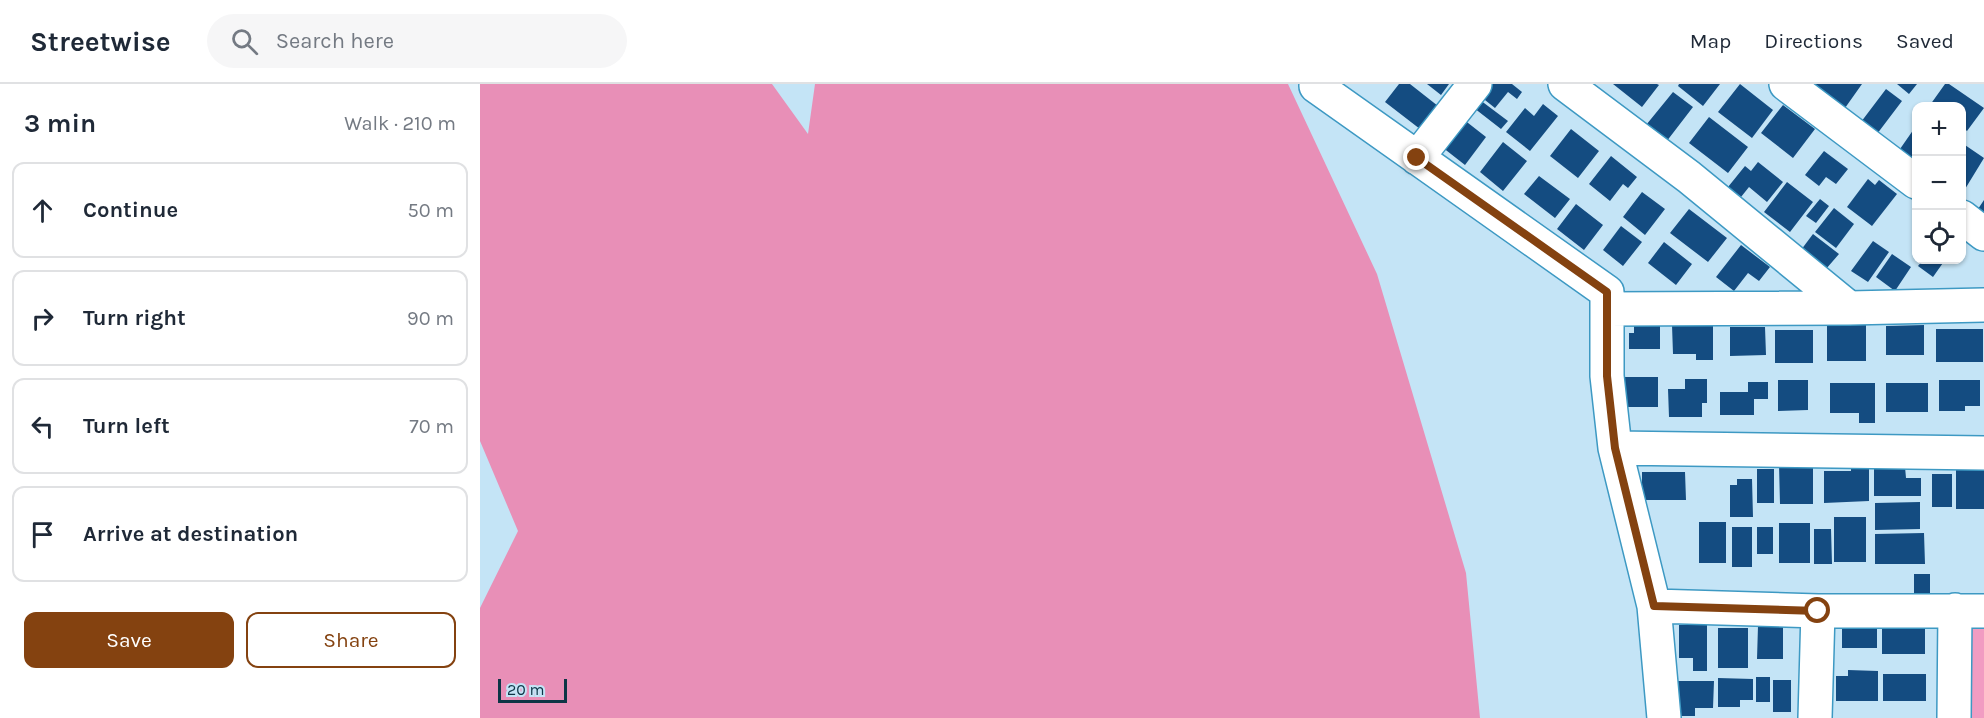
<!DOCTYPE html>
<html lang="en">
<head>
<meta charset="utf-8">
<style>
  :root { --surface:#fff; --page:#f6f6f7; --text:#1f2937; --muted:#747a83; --line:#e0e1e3; --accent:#844210 }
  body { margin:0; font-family:Karla,sans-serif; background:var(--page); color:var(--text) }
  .controls { position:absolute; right:18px; top:18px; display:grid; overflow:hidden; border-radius:12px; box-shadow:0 2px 4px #0004 }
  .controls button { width:54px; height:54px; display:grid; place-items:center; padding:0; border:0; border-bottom:2px solid var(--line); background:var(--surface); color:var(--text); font:30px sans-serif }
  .scale { position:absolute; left:18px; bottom:15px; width:69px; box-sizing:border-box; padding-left:6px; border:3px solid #0d3546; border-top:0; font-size:16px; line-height:21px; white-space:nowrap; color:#0d3546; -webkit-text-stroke:4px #c4e4f6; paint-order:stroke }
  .stop { position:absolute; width:18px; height:18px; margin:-14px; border:4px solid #844210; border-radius:50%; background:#fff }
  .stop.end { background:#844210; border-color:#fff; box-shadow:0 2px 6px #0008 }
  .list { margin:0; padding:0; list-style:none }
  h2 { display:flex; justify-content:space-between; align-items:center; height:78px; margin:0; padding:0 24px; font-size:26px }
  h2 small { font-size:20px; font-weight:400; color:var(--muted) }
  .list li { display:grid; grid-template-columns:39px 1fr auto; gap:18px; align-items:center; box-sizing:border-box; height:96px; margin:0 12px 12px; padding:0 12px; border:2px solid var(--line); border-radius:12px }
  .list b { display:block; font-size:22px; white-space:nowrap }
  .list em { font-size:20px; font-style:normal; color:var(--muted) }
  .actions { display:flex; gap:12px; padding:18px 24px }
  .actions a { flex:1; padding:14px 0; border:2px solid var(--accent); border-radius:12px; text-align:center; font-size:21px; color:var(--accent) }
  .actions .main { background:var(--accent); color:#fff }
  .icon { flex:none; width:33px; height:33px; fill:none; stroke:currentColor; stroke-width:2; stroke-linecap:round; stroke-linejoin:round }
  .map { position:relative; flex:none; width:1504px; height:634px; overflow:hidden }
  header { display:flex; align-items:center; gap:36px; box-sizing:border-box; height:84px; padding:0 30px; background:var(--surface); border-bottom:2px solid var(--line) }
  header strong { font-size:28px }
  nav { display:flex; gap:33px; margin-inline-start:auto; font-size:21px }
  .search { width:420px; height:54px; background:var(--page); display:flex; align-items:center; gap:15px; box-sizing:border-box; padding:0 21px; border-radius:33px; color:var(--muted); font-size:22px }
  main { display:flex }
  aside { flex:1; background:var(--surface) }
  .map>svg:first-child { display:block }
  .green { fill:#f19cc2 }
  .forest { fill:#e88fb7 }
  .building { fill:#144c81 }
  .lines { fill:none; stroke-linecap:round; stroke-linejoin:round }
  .minor-casing { stroke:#3d99c3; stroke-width:36 }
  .minor { stroke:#fff; stroke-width:33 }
  .route { stroke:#844210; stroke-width:8 }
</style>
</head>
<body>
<header>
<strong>Streetwise</strong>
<div class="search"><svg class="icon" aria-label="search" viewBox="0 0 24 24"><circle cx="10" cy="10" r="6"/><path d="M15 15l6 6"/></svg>Search here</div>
<nav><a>Map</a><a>Directions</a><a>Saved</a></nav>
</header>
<main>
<aside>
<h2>3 min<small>Walk · 210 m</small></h2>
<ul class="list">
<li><svg class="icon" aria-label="ahead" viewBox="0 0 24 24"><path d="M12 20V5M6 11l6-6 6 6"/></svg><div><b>Continue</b></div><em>50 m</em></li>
<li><svg class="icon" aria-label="right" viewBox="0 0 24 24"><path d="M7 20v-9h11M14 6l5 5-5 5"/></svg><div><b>Turn right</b></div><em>90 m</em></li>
<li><svg class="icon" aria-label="left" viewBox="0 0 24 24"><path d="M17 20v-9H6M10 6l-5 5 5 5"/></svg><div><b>Turn left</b></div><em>70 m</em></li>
<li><svg class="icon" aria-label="arrive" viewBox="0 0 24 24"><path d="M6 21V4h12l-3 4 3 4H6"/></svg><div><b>Arrive at destination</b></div></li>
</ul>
<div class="actions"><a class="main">Save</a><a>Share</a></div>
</aside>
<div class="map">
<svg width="1504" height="634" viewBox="0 0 1504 634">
  <rect width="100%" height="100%" fill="#c4e4f6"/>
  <path class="green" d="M1486,534L1504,535V634H1486Z"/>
  <path class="forest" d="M0,0H292L328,50L335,0H808L897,190L986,489L1000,634H0V524L38,447L0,357Z"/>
  <path class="building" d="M919,0H930L958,22L940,45L905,18Z
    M947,0H969L961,11Z
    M1010,0H1032L1042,8L1037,15L1028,8L1015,24L1000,12Z
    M1133,0H1177L1179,1L1162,23Z
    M1199,0H1240L1223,22L1198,2Z
    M1260,0L1293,26L1272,54L1238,28Z
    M1331,0H1382L1365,24Z
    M1417,0H1437L1429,10Z
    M1465,0H1469L1504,24L1487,47L1482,43V22L1450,21Z
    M1406,5L1422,17L1397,50L1381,38Z
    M1193,8L1213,23L1183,62L1162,46Z
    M1000,16L1028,37L1021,45L994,24Z
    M1063,20L1078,32L1050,67L1026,48L1045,24L1054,32Z
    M1303,21L1335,45L1313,74L1281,49Z
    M1229,33L1268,63L1248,89L1209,59Z
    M983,35L1006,53L985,81L962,63Z
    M1436,42V77L1420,65Z
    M1091,45L1119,67L1098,94L1070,72Z
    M1023,58L1047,77L1023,107L1000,88Z
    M1482,59L1504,74L1482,110Z
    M1344,67L1368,85L1356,100L1346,93L1339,102L1325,91Z
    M1131,72L1157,93L1148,104L1143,100L1130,117L1109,100Z
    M1278,78L1303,98L1287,118L1269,103L1261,113L1248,103L1265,82L1271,87Z
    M1059,92L1090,115L1075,134L1044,110Z
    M1388,95L1395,101L1399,96L1417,110L1392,142L1367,123Z
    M1307,98L1333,118L1310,148L1284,128Z
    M1162,108L1185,125L1165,151L1143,133Z
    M1340,115L1349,122L1336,139L1326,132Z
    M1504,116V130L1498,125Z
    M1096,120L1123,141L1104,166L1077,145Z
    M1354,124L1374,140L1356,164L1335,148Z
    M1209,125L1247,154L1228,178L1190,149Z
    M1141,142L1162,158L1143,182L1123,166Z
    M1333,150L1359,170L1346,185L1321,166Z
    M1393,157L1409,168L1388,198L1371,187Z
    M1184,158L1212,180L1196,201L1168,179Z
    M1261,161L1290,183L1279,197L1268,189L1254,207L1236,193Z
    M1412,170L1431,183L1415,207L1396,193Z
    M1443,176H1465L1453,193L1438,182Z
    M1154,238H1180V265H1149V249H1154Z
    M1347,240H1386V277H1347Z
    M1192,241H1233V276H1216V270H1193Z
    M1444,241V271H1406V242Z
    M1250,243H1285L1286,271L1250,272Z
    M1456,245H1503V278H1456Z
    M1295,246H1333V279H1295Z
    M1145,293H1178V323H1145Z
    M1205,295H1227V319H1222V333H1189L1188,305H1205Z
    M1298,296H1328V326L1298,327Z
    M1459,296H1500V322H1485V327H1459Z
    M1268,298H1288V315H1274V331H1240V308H1268Z
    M1350,299H1395V339H1379V329H1350Z
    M1406,299H1448V328H1406Z
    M1333,380V420H1300L1299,381Z
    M1371,380H1389V417L1344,419V387H1371Z
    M1394,383H1425L1426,394H1441V412H1394Z
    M1277,385H1294V419H1277Z
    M1476,385H1504V425H1476Z
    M1162,388H1205L1206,416H1162Z
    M1452,390H1472V423H1452Z
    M1257,395H1272L1273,433H1250V401H1257Z
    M1440,418V445L1395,446V419Z
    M1354,433H1386V478H1354Z
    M1219,438H1246V479H1219Z
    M1299,439H1330V479H1299Z
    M1252,443H1272V483H1252Z
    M1277,443H1293V470H1277Z
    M1334,445H1351L1352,480H1334Z
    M1444,449L1445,480H1395V450Z
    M1434,490H1450V512H1434Z
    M1362,540H1397V564H1362Z
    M1199,541H1227V587H1213V574H1199Z
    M1278,542L1303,543V575H1277Z
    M1238,544H1268V584H1238Z
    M1402,545H1445V570H1402Z
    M1368,586L1398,587V617H1356V592H1368Z
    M1403,590H1446V617H1403Z
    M1276,593H1290V618H1276Z
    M1238,594L1273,595V616H1260V623H1238Z
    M1293,596H1311V628H1293Z
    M1190,597H1234L1233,624H1215V632H1190Z"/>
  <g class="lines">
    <defs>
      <path id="minor" d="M838,0L836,2L1127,208V292L1135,364L1174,522L1338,527H1504
        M1085,0L1209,93L1369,224
        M1306,0L1436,98
        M937,74L995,0
        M1482,133L1504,150
        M1127,225L1369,224L1504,221
        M1135,364L1504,369
        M1174,522L1184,634
        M1335,634L1338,527
        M1474,634L1475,526"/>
    </defs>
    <use href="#minor" class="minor-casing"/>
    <use href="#minor" class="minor"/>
  </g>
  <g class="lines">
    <path class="route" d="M937,74L1127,208V292L1135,364L1174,522L1338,527"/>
  </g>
</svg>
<div class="controls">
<button>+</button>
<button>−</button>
<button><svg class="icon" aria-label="locate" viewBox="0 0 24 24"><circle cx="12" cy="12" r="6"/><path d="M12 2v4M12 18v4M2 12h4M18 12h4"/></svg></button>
</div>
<div class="scale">20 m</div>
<div class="stop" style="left:1338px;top:527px"></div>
<div class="stop end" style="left:937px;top:74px"></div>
</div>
</main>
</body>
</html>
